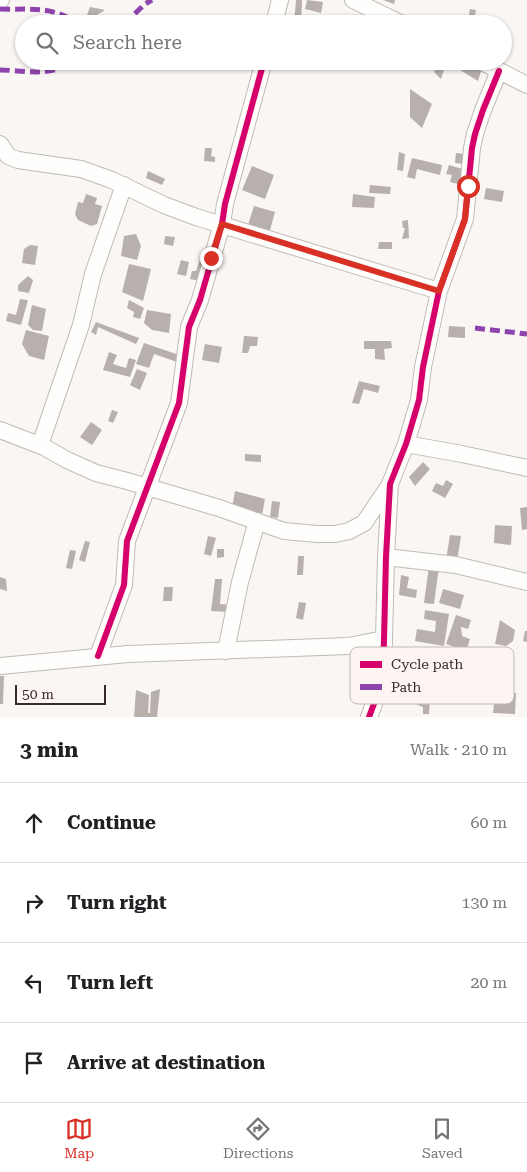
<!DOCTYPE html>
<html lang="en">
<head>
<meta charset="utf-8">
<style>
  :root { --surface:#fff; --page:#f6f6f6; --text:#202124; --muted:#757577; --line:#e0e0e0; --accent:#d93025 }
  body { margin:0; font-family:"Roboto Serif",serif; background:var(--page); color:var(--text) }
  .scale { position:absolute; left:15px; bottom:12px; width:91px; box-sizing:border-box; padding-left:5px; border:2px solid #392c28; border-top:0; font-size:14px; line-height:18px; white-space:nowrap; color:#392c28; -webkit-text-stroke:4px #fcf5f2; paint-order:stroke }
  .stop { position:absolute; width:15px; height:15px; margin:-11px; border:4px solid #d93025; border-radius:50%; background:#fff }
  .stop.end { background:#d93025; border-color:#fff; box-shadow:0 1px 5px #0008 }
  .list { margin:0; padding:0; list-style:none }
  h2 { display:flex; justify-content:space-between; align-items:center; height:65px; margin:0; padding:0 20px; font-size:21px }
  h2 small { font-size:16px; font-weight:400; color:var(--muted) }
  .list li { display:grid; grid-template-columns:32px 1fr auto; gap:15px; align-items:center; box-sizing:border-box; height:80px; padding:0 20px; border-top:1px solid var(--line) }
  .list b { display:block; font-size:19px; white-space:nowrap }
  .list em { font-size:16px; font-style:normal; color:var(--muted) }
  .icon { flex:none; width:28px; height:28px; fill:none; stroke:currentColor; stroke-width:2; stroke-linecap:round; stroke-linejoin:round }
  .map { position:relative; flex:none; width:527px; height:717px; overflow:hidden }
  .search { position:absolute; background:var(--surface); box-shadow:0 1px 4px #0004; left:15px; right:15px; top:15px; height:55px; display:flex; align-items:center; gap:12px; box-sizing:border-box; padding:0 18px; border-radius:28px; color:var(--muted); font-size:19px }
  .sheet { height:385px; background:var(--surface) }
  nav { display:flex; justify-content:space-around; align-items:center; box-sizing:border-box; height:70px; border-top:1px solid var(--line); background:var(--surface); font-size:14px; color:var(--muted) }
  nav a { display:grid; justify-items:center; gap:2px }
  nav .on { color:var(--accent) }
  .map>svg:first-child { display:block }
  .building { fill:#b7b0ac }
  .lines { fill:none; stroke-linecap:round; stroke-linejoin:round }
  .minor-casing { stroke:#c1bab6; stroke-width:18 }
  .minor { stroke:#fefefd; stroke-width:16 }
  .quiet { stroke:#8e44ad; stroke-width:5; stroke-dasharray:10 5; stroke-linecap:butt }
  .cycleway-casing { stroke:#fcf5f2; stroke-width:9 }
  .cycleway { stroke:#d6006c; stroke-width:6 }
  .route { stroke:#d93025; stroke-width:6 }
  .key { fill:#fcf5f2; stroke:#c2b9b5; stroke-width:1 }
  .key-label { font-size:14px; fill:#392c28 }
</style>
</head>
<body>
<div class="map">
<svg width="527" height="717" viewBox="0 0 527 717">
  <rect width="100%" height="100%" fill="#faf6f4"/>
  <path class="building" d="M296,0H302L301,24H294Z
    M307,0L323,2L321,13L305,9Z
    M383,0H395L394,4Z
    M90,7L105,10L84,23Z
    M470,9L476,10L474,21L468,20Z
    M53,15L67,17V21L53,20Z
    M438,61H450L458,64V70L445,67L441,79L434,72Z
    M460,62L482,68L478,81L460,70Z
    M410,89L432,104L422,128L410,117Z
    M205,148H212L211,156L215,157V162L204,161Z
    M399,152L405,154L403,171L397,170Z
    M456,153L464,154L463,164L455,163Z
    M412,158L442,165L440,175L417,169L415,179L407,177Z
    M449,165L466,170L462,185L450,182L452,175L446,174Z
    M252,166L274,175L265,199L242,190Z
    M148,171L165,179L162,185L146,178Z
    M370,185L391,187L390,194L369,193Z
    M486,188L504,191L502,202L484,199Z
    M86,194L97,198L95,204L102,206L97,224L91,226L78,220L75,214L78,202L83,203Z
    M353,194L375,197L374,208L352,207Z
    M254,206L275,212L269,234L247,228Z
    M408,220L409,238L402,239L405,228H403L402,221Z
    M136,234L141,246L137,260L121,256L124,236Z
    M165,236L175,237L173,246L164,244Z
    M379,242H392V249H378Z
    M30,245L38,246L35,265L22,263L24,249Z
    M201,257L207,259L200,281L190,279L192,271H196Z
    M181,260L189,262L186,276L177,274Z
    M129,264L151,269L143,301L122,292Z
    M28,276L33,280L29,293L18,291V285Z
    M20,299L28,300L21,325L6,321L8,313L16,315Z
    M129,300L144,308L140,319L133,317L134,312L127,308Z
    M32,305L46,309L42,331L33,330L28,325Z
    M147,310L171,314L169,333L152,330L144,323Z
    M96,322L139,338L136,344L98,327L96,335L91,332Z
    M449,326L465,327V338L448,337Z
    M26,330L49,336L44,360L29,356L22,344Z
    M244,336L258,337L257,346H250L248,353H242Z
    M364,341H391L392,348L384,349L385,360L375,359V349H364Z
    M144,343L182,356L180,363L154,354L149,368L136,364Z
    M205,344L222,347L219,363L202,360Z
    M109,352L117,355L113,364L126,368L129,358L136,360L130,377L103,370Z
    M137,369L147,373L140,390L130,385Z
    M359,381L380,386L378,393L364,389L359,404L352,403Z
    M112,410L118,412L113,423L108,421Z
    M91,422L102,430L92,445L80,437Z
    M245,454L261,455V462L245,461Z
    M423,462L430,469L415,486L409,477Z
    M446,480L453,484L445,498L432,491L436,483L443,486Z
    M235,491L265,499L262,515L232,508Z
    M272,501L280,502L278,518L270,517Z
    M527,507V529L522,530L520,508Z
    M495,525L512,526L511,545L494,543Z
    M450,535L461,536L457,561L446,560Z
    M208,536L216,538L211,556L204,554Z
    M85,541L90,542L85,562L79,560Z
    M217,549H224V557L217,558Z
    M70,550L76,551L72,569L66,568Z
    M298,556H304L303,575H297Z
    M429,566L439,567L434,604L424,603Z
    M401,575L409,577L407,588L417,590L416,598L399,595Z
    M0,577L6,579L7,591L0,589Z
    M215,579H222L220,604L232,605L231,612L211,611Z
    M164,587H173L172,601H163Z
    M443,589L464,595L460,609L439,603Z
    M299,602L306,603L303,620L296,618Z
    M425,610L449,614L444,646L415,641L417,629L435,632L436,621L424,619Z
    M456,615L471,620L468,629L461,627L462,636L470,639L466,651L446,644Z
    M500,620L515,630L513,641L506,646L495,644Z
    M525,631H527V642L523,641Z
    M0,676H4L3,704H0Z
    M160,689L157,717H134L136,690L149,695L148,713H150L151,692Z
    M495,692L516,693L515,714L493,713Z
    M412,693L430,700L429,714H423V707L406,700Z"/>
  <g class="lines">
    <defs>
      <path id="minor" d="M353,0L402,24
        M0,1L1,0
        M274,24L280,0
        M480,61L527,85
        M0,144L8,156L18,160L81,169L112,180L164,205L196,217L439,291
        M0,430L44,447L67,460L96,473L127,481L219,508L284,531L317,534H335L349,531L364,523L389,486
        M406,444L462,454L527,468
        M40,445L81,325L93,274L124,185
        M386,557L456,565L527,582
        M226,651L240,582L257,521
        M98,656L124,585L127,541L179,403L189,327L200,300L222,224L225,204L264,61
        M0,666L128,654L348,646L384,639
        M369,717L383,680L386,557L390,484L406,444L419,400L423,367L439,291L465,219L472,148L475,134L483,110L499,71"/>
    </defs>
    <use href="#minor" class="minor-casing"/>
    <use href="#minor" class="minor"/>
    <path class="quiet" d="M0,9C28,10 54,5 77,24
      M124,24L145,4L152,0
      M0,70C22,70 53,78 71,61
      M475,328L527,334"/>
    <defs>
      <path id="cycleway" d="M98,656L124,585L127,541L179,403L189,327L200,300L222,224L225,204L264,61
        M369,717L383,680L386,557L390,484L406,444L419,400L423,367L439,291L465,219L472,148L475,134L483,110L499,71"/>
    </defs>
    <use href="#cycleway" class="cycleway-casing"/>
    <use href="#cycleway" class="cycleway"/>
  </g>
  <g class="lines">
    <path class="route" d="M211,258L222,224L439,291L465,219L468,186"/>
  </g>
  <rect x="350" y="647" width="164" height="57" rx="8" class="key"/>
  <rect x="360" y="661" width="22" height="7" fill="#d6006c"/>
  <rect x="360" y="684" width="22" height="6" fill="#8e44ad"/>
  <g class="key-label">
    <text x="391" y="669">Cycle path</text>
    <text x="391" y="692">Path</text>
  </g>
</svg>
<div class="scale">50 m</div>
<div class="stop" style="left:468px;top:186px"></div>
<div class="stop end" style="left:211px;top:258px"></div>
<div class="search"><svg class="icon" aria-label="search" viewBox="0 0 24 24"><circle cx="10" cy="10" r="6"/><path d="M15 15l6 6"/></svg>Search here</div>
</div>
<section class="sheet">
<h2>3 min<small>Walk · 210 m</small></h2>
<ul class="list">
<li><svg class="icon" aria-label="ahead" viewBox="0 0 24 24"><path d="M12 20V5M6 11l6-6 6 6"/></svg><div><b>Continue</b></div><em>60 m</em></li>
<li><svg class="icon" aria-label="right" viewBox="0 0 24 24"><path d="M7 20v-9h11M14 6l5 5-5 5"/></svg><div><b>Turn right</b></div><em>130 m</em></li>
<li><svg class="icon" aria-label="left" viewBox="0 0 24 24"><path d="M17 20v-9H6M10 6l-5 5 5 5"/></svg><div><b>Turn left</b></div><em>20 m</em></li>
<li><svg class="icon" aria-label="arrive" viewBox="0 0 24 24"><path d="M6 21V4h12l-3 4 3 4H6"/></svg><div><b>Arrive at destination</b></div></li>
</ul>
</section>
<nav>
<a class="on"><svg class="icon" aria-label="map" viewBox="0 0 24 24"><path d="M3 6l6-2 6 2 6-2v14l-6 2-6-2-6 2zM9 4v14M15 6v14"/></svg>Map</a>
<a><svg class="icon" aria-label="directions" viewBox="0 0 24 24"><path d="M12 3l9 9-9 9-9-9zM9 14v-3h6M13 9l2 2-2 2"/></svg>Directions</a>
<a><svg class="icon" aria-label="saved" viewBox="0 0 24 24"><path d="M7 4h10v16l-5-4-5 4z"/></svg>Saved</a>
</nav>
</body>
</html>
